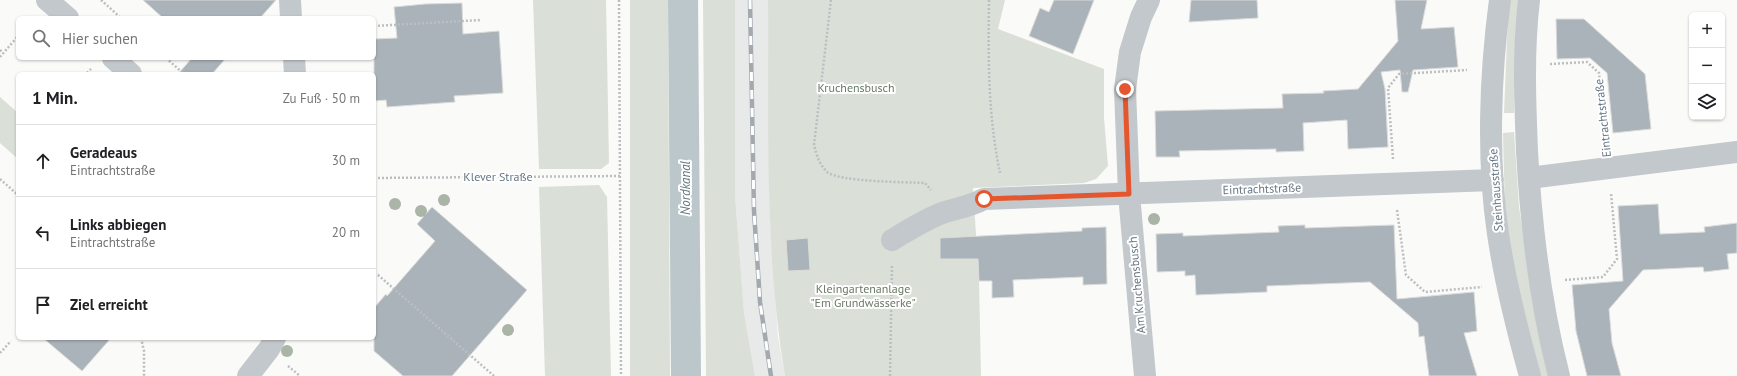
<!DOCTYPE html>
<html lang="de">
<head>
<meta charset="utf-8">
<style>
  :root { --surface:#fff; --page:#f6f6f6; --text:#202124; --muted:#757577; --line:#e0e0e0 }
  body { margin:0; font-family:"PT Sans",sans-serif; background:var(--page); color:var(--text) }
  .controls { position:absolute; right:12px; top:12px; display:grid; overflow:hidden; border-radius:6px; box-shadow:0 1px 3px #0004 }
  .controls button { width:36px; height:36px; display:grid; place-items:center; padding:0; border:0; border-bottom:1px solid var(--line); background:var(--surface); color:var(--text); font:20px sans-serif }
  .stop { position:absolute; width:12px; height:12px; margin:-9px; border:3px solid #e4572e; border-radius:50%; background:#fff }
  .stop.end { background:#e4572e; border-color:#fff; box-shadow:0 1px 4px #0008 }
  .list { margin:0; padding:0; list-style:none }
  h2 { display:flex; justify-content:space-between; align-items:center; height:52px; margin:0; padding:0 16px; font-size:17px }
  h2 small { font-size:13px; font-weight:400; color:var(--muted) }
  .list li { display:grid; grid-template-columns:26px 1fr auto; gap:12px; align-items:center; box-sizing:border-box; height:72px; padding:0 16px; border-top:1px solid var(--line) }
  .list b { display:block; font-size:15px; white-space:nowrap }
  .list p { margin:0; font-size:13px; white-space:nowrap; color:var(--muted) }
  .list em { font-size:13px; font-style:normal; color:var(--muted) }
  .icon { flex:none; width:22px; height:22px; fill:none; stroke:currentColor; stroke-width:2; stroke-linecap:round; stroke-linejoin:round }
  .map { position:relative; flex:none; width:1737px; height:376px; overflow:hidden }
  .search { position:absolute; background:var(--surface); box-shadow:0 1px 3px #0004; left:16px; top:16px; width:360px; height:44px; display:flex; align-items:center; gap:10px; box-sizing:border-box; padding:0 14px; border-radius:6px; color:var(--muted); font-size:15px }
  .panel { position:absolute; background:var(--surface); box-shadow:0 1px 3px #0004; left:16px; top:72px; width:360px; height:268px; border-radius:6px }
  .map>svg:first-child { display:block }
  .built { fill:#e8e9e9 }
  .green { fill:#dadfd7 }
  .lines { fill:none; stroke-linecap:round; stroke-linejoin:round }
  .canal { stroke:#bbc7cb; stroke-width:30 }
  .building { fill:#aab3b9; stroke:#dcdcda }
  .path { stroke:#bbbfc2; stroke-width:2.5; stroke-dasharray:2 2; stroke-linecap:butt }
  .minor { stroke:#c3c8cc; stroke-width:22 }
  .rail-casing { stroke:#a2aab0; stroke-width:4.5 }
  .rail { stroke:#fff; stroke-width:3; stroke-dasharray:9; stroke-linecap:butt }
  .tree { fill:#aab4a7 }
  .route { stroke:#e4572e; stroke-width:5 }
  .labels { text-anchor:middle; stroke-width:4; stroke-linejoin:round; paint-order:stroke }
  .park-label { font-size:12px; fill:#687a64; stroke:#fff }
  .street-label { font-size:12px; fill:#657683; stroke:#fff }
  .water-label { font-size:13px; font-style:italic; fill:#60757c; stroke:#fff }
</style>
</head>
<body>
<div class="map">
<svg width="1737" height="376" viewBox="0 0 1737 376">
  <rect width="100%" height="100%" fill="#fafaf8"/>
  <path class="built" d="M735,0H768L770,220L778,337L785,376H755L744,313L735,195Z"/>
  <path class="green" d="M533,0H606L609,163L601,169H539Z
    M630,0H668L670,376H630Z
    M703,0H735V195L744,313L755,376H706Z
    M768,0H1005L998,29L1104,69V118L1108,166L1096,179L1084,183L973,188L979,281L981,376H785C764,252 769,125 768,0Z
    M1511,0H1519L1516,19L1514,113H1504L1508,16Z
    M0,97L18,113V159L0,143Z
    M1514,132L1519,207L1530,282L1550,376H1538L1514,285L1505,213L1503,133Z
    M599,185L607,197L611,376H545L539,187Z"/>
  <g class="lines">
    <path class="canal" d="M683,0L686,376"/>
  </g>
  <path class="building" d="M143,0H276L260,18H163Z
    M1054,0H1094L1073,54L1029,36L1040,8L1049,12Z
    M1191,0H1257L1258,18L1189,22Z
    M1395,0H1427L1421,29L1454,27L1458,67L1413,70L1408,92H1402L1400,70L1381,72L1385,89L1388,147L1348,149L1347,120L1303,123L1304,151L1276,152V149L1179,151L1180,157H1156L1155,111L1283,108L1282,94L1324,93L1323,91L1358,89L1398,41Z
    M462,3L463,34L499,31L503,93L454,96L455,102L387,107L386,100L374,101V39L397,38L394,7L425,4Z
    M1556,19H1584L1645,74L1651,129L1613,133L1607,73L1590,58L1557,59Z
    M192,58H226L212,74H178Z
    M1658,204L1660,234L1705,232L1704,227L1737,223V253L1727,254L1729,269L1704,272L1703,267L1643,270L1609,309L1612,343L1621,376H1587L1576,331L1572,285L1623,281L1618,206Z
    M432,207L527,290L452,376H403L374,351V308L386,294L387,296L435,241L417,224Z
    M1305,225V228L1394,225L1397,299L1474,292L1477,331L1464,333L1477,376H1429L1424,336L1419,337L1418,323L1370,282L1267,286V292L1196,295L1195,275L1185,276V271L1157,272L1156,234L1183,233V236L1279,232L1278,226Z
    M1106,227L1107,284L1083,285V277L1013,280L1014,297L992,298V281H979L978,259H940V238L1082,231V228Z
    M808,238L810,270L788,271L786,240Z
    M43,338H111L82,371Z"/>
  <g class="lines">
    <path class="path" d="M101,0L121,18
      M619,0L621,376
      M831,0L814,145C817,156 819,164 827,172C839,182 906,182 925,183L931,190
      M989,0C988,57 988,116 1000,173
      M374,26L481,20
      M0,50L3,53
      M0,57L18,36
      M166,58L184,74
      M1550,64L1587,62L1599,73L1606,142
      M87,73L91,69
      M1393,159L1388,88L1399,74L1467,70
      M374,178L621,176
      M0,179L18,195
      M1397,210L1406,275L1425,292L1482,287
      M374,274L378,275L494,376
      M1565,280L1603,277L1617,259L1611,193
      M141,338L144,351V376
      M0,353L11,341
      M288,366L300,376
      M890,376L892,265"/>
    <path class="minor" d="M47,0L68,18
      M290,0L291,18
      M1500,0C1490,74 1487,160 1498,234C1505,282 1517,329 1530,376
      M1529,0C1523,50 1525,101 1527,151C1531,227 1540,302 1559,376
      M113,58L131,74
      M294,58L295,74
      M1529,178L1737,152
      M892,240C909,230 927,218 945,212C959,208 971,206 984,199L1493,180
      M248,376L269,349L275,338
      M1145,376L1129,194L1125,89L1130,52L1141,17L1149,0"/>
    <defs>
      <path id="rail" d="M750,0L754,211L760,302L771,376"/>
    </defs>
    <use href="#rail" class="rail-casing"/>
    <use href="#rail" class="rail"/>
  </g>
  <g class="tree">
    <circle cx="444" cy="200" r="6"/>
    <circle cx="395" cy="204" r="6"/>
    <circle cx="421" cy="211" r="6"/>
    <circle cx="1154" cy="219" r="6"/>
    <circle cx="508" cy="330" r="6"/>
    <circle cx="287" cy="351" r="6"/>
  </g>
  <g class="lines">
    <path class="route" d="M984,199L1129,194L1125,89"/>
  </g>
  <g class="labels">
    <g class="park-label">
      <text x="856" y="92">Kruchensbusch</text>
      <text x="863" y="293">Kleingartenanlage<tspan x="863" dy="14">"Em Grundwässerke"</tspan></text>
    </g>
    <g class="street-label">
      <text transform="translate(1603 118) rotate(-96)" y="4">Eintrachtstraße</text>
      <text x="498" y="181">Klever Straße</text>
      <text transform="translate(1262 189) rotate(-2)" y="4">Eintrachtstraße</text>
      <text transform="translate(1496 190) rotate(-94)" y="4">Steinhausstraße</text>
      <text transform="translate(1137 285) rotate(-95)" y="4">Am Kruchensbusch</text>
    </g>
    <g class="water-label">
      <text transform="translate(685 188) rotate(-90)" y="5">Nordkanal</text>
    </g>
  </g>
</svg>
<div class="controls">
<button>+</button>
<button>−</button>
<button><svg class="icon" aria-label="layers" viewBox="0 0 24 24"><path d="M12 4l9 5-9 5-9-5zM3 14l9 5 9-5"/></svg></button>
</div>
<div class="stop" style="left:984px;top:199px"></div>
<div class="stop end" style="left:1125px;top:89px"></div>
<div class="search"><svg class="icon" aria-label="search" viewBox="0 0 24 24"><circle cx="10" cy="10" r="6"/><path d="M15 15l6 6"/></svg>Hier suchen</div>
<section class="panel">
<h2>1 Min.<small>Zu Fuß · 50 m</small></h2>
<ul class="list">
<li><svg class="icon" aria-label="ahead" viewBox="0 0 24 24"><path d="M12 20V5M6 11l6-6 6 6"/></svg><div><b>Geradeaus</b><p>Eintrachtstraße</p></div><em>30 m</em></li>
<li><svg class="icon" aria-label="left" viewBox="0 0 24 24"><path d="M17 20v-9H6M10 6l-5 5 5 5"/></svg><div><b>Links abbiegen</b><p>Eintrachtstraße</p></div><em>20 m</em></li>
<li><svg class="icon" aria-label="arrive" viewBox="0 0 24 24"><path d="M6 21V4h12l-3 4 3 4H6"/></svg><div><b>Ziel erreicht</b></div></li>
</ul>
</section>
</div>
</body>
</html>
